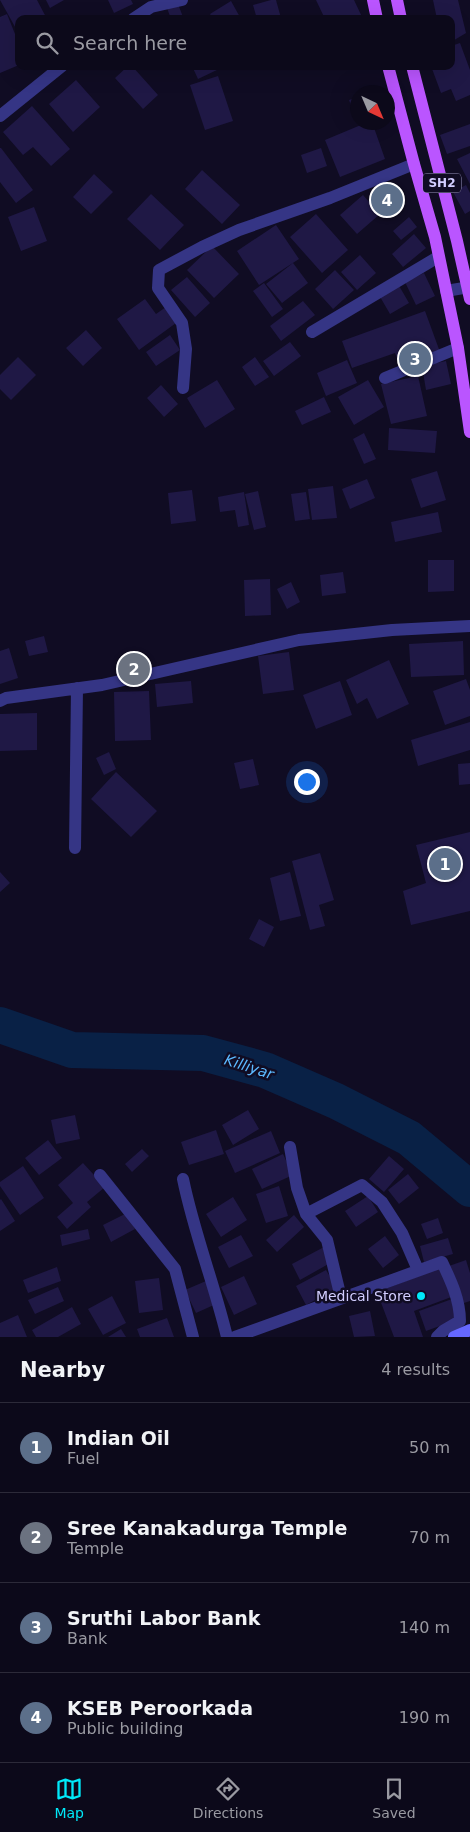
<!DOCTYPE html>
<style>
:root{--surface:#0c091a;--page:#151223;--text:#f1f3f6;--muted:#9a9aa2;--line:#2c2a39;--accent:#00e9f9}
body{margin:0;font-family:"DejaVu Sans",sans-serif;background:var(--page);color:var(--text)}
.compass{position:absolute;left:350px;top:85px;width:45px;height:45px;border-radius:50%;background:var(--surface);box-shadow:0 5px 20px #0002;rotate:136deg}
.you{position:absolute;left:306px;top:781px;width:18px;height:18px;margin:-12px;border:4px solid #fff;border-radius:50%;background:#1a73e8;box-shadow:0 0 0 8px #1a73e833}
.badge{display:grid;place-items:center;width:32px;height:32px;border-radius:50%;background:var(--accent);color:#fff;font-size:16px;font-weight:700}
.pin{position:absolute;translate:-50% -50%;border:2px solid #fff;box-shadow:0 1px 5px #0006}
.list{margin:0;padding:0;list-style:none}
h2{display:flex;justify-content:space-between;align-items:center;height:65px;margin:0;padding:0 20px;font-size:21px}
h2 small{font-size:16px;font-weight:400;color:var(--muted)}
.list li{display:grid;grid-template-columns:32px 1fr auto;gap:15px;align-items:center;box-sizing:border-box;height:90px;padding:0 20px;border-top:1px solid var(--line)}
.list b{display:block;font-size:19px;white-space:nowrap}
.list p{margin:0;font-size:16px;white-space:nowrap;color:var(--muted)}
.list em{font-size:16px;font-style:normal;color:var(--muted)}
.icon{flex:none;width:28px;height:28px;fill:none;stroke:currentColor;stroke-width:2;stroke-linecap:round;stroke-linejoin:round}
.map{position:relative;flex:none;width:470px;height:1337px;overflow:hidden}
.search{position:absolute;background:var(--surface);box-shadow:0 5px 20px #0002;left:15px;right:15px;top:15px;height:55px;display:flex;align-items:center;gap:12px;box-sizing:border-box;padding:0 18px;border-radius:10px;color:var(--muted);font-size:19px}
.sheet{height:425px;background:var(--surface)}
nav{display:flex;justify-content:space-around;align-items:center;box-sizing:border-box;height:70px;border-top:1px solid var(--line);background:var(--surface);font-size:14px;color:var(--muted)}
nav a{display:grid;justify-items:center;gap:2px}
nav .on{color:var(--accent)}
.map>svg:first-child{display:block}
</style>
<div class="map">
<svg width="470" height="1337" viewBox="0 0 470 1337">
<rect width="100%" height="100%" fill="#100c23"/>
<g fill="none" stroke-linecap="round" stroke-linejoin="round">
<path stroke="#092146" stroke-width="36" d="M0,1025L72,1050L203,1053L265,1070L336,1101L409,1138L470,1189"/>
</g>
<path fill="#1f1845" d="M0,0H37L47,19H19V34Z
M46,0H64L50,8Z
M108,0H131L133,4L114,13Z
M271,0H276L281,18L257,19L253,5Z
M316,0H354L363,19H325Z
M433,0H458L466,33L451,42V19H437Z
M231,1L241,19H213L210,14Z
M178,4L183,17L171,19L167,8Z
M7,14L19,44V65L0,73V17Z
M460,43L470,70V95L456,101L451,89L441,93L431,66H451V46Z
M128,66H132L158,95L143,109L115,78Z
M192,66H218L219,69L198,79Z
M218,76L233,121L205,130L190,85Z
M76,80L100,107L73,132L49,104Z
M358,97V123H357L349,100Z
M32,106L70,149L51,166L33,147L23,155L3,132Z
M368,122H372L385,159L340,177L325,140Z
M470,124V146L447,154L440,135Z
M0,148H1L33,190L16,203L0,182Z
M321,148L327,166L307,173L301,155Z
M470,153V184L457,159Z
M202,170L240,205L222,224L185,189Z
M94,174L113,192L91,214L73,197Z
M466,185L470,193V211L465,214L453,192Z
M151,194L184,225L160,250L127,219Z
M363,195L380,214L357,234L340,215Z
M34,207L47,241L21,251L8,217Z
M316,214L348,250L322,273L290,237Z
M409,217L417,227L401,240L393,231Z
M276,225L299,259L259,285L237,251Z
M414,234L426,248L403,267L392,254Z
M212,246L239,274L214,298L187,270Z
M360,255L376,273L357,290L341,272Z
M293,263L308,283L282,303L266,284Z
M335,270L354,290L333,309L315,289Z
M424,273L435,296L416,305L405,282Z
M187,277L210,303L195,317L171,290Z
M264,283L283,309L272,317L253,291Z
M398,284L409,303L390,314L379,295Z
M145,299L156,314L166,307L176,323L139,350L117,319Z
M303,301L315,315L281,341L270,326Z
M425,311L440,352L400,366L395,353L352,368L342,341Z
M86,330L102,348L83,366L66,348Z
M170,335L180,350L156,366L146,352Z
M290,342L301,356L274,376L263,361Z
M18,357L36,375L11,400L0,389V375Z
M255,357L269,377L255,386L242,367Z
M347,360L357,383L326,396L317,373Z
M446,361L451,384L426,390L422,366Z
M418,376L427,416L391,424L381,384Z
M217,380L235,409L205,428L187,398Z
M368,380L384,407L354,425L338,397Z
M161,385L178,404L164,417L147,398Z
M324,397L331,412L302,425L295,411Z
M389,428L437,431L435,453L388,450Z
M364,433L376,459L364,464L353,439Z
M437,471L446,500L421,508L411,479Z
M367,479L375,498L350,509L342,489Z
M333,486L337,518L312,520L308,489Z
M192,490L196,521L171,524L168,493Z
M258,491L266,527L254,530L245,494Z
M244,492L249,525L238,527L235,510L220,512L218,497Z
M306,492L310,519L295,521L291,494Z
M438,512L442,532L395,542L391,522Z
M428,560H454V591L428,592Z
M343,572L346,593L322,596L320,575Z
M270,579L271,615L245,616L244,580Z
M291,582L300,602L287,609L277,589Z
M44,636L48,652L29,656L25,641Z
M463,641L464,675L411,677L409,644Z
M9,648L18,678L0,684V651Z
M289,652L294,690L263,694L258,656Z
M389,660L409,704L377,719L367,698L357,704L346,680Z
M466,679L470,690V716L445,725L433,691Z
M191,681L193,703L157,707L155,684Z
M340,681L352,715L316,729L303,695Z
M149,691L151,740L115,741L114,692Z
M37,713V750L0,751V714Z
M470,722V750L418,766L411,740Z
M109,752L116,769L104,775L96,758Z
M253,759L259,785L240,789L234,763Z
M470,763V784L459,785L458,764Z
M116,772L157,811L131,837L91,799Z
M470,832V911L411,925L403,891L426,883L416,845Z
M320,853L334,900L319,905L325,926L310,930L292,861Z
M0,872L10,883L0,892Z
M290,872L301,916L280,921L270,878Z
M259,919L274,927L264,947L249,939Z
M248,1110L259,1129L233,1145L222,1125Z
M75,1115L80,1139L56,1144L51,1120Z
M216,1130L224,1154L189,1165L181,1142Z
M271,1131L280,1153L235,1173L225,1151Z
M48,1140L62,1158L39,1175L25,1158Z
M142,1149L149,1156L132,1172L125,1164Z
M283,1154L293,1175L262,1189L252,1169Z
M389,1156L404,1169L384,1192L369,1179Z
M83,1163L105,1187L87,1202L91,1207L67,1229L57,1217L73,1203L58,1185Z
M23,1166L44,1198L20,1215L0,1186V1182Z
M408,1174L419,1188L399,1204L388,1190Z
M279,1186L288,1216L266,1223L256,1194Z
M368,1196L378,1212L356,1227L345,1211Z
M233,1197L247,1220L221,1237L206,1214Z
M1,1199L15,1221L0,1231V1200Z
M127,1213L135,1229L111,1242L103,1225Z
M294,1215L304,1227L277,1252L266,1240Z
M438,1218L443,1233L427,1239L421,1224Z
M88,1229L90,1239L62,1246L60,1235Z
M241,1235L253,1256L229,1268L218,1247Z
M385,1236L399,1255L383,1268L368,1249Z
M448,1238L453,1254L424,1262L420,1246Z
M324,1247L332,1262L300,1280L292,1264Z
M466,1260L470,1273V1301L461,1304L449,1266Z
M57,1267L61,1281L28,1293L23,1280Z
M443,1267L454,1296L414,1311L423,1337H394L377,1292Z
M326,1270L337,1288L306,1305L296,1286Z
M244,1276L257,1304L234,1315L221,1287Z
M159,1278L163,1310L139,1313L135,1281Z
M206,1281L216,1304L196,1313L185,1290Z
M58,1287L64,1301L35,1314L28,1300Z
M112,1296L126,1323L103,1335L88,1309Z
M452,1299L459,1319L426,1331L419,1311Z
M72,1307L81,1324L58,1337H36L32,1330Z
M370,1311L375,1336L354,1337L349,1316Z
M18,1315L27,1337H0V1323Z
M167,1318L174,1337H140L137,1329Z
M121,1329L126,1337H108Z"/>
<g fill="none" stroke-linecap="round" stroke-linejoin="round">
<path stroke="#353585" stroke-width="12" d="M446,291L470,287"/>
<path stroke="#353585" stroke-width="12" d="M133,19L151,7L182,0
M0,116L62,66
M312,332L438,257
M385,378L458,348
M183,388L186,349L182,323L158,288L159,270L202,247L239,230L330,198L414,164
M0,701L6,698L102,685L299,640L392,630L470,626
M75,848L77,688
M290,1147L297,1188L306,1214L327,1240L341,1298
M100,1175L175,1269L193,1337
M183,1179C194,1233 214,1283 227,1337
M306,1214L362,1185L382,1202L402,1233L418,1270
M235,1337L442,1262C451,1281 460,1300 460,1321L443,1331L437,1337"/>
<path stroke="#6567ff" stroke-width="12" d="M454,1337L470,1330"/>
<path stroke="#ba55ff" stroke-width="12" d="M373,0L377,19
M397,0L401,19
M388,66L414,164L435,237L458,348L470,432
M412,66L457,241L470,299"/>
</g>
<circle fill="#00e9f9" stroke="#100c23" stroke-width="2" cx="421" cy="1296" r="5"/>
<g text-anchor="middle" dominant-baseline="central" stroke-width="5" stroke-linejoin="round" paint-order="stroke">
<rect fill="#100c23" stroke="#9894bd" stroke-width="1" x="423" y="173.5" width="38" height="19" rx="4"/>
<g font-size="12" font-weight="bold" fill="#d2ceff">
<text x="442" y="183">SH2</text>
</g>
<g font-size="14" fill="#d2ceff" stroke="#100c23" text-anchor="end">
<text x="411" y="1296">Medical Store</text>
</g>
<g font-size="15" font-style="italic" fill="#5cb9ff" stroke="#100c23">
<text transform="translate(249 1067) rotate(18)">Killiyar</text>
</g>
</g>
</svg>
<svg class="compass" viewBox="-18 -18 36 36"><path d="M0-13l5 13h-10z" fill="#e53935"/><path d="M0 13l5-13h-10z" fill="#9a9aa2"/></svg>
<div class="you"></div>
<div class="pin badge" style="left:445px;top:864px;background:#5c6f8a">1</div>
<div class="pin badge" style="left:134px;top:669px;background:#6b7280">2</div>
<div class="pin badge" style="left:415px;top:359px;background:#5c6f8a">3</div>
<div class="pin badge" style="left:387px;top:200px;background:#5c6f8a">4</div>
<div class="search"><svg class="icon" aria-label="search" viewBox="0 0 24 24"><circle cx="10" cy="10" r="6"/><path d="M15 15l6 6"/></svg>Search here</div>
</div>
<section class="sheet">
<h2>Nearby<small>4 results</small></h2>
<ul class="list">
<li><span class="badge" style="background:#5c6f8a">1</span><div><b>Indian Oil</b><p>Fuel</p></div><em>50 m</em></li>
<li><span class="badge" style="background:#6b7280">2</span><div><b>Sree Kanakadurga Temple</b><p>Temple</p></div><em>70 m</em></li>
<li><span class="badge" style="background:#5c6f8a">3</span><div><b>Sruthi Labor Bank</b><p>Bank</p></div><em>140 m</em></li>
<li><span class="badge" style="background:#5c6f8a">4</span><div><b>KSEB Peroorkada</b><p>Public building</p></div><em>190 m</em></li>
</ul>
</section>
<nav>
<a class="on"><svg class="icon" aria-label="map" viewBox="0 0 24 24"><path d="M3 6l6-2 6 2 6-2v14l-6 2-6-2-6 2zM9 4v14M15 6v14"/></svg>Map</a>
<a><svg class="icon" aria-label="directions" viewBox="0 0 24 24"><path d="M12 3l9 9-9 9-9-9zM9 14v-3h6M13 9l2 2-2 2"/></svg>Directions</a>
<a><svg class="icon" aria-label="saved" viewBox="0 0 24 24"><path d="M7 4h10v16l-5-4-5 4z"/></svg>Saved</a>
</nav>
